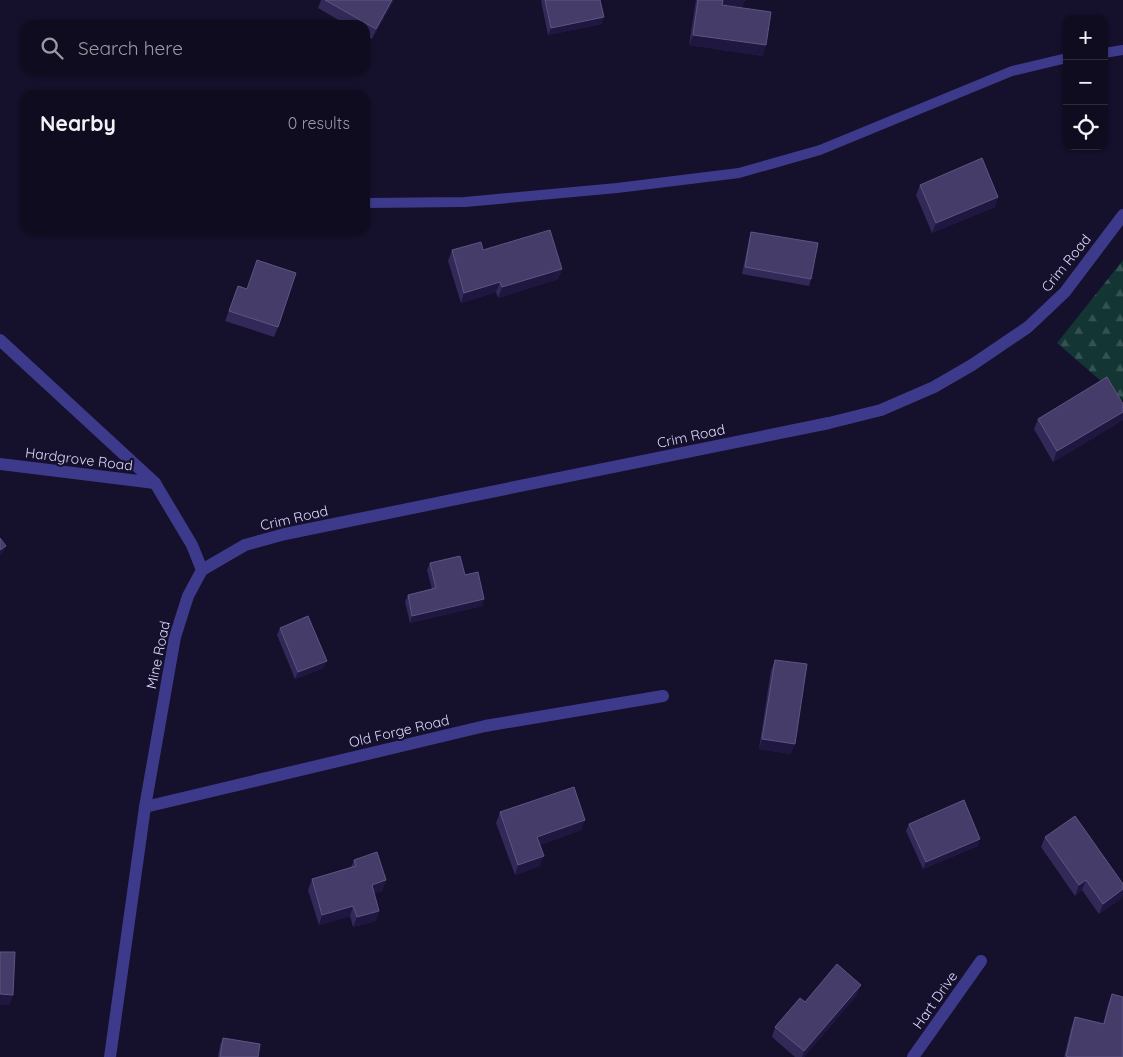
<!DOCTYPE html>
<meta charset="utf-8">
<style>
:root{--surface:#100c20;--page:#191529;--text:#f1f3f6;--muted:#9c9ba5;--line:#302c3e}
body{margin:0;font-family:Quicksand,sans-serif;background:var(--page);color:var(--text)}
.controls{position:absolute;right:15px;top:15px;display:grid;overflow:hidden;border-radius:10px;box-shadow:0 1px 4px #0004}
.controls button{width:45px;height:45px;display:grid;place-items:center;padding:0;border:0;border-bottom:1px solid var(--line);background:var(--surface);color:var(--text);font:25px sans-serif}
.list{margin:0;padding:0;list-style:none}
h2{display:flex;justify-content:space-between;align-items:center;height:65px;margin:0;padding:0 20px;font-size:21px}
h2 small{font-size:16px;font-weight:400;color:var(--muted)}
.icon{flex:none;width:28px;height:28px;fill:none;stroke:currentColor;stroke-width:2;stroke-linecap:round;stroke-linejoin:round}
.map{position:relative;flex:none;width:1123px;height:1057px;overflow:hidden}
.search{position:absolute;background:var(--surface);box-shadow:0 1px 4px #0004;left:20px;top:20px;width:350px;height:55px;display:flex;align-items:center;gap:12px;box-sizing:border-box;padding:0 18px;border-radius:15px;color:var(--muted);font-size:19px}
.panel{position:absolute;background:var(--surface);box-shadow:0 1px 4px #0004;left:20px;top:90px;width:350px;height:145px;border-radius:15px}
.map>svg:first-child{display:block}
</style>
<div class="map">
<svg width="1123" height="1057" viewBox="0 0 1123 1057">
<defs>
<pattern id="forest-firs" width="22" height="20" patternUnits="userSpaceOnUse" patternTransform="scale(1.25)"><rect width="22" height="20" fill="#133534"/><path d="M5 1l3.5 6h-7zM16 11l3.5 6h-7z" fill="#355252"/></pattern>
</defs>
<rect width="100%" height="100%" fill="#15102b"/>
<path fill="url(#forest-firs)" d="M1123,260V400L1057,343Z"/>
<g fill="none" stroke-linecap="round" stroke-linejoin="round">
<path stroke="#3e3a8b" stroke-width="10" d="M1104,53L1123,50
M365,203L465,202L617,188L739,173L820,150L1012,71L1067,58"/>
<path stroke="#3e3a8b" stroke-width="12" d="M0,464L155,483
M145,807L485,726L663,696
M913,1057L981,961"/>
<path stroke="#3e3a8b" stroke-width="12" d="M0,340L155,483L192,545L202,570L188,596L175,637L145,807L110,1057
M202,570L245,545L285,534L829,423L881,410L934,387L972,365L1028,327L1065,292L1123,215"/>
</g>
<path fill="#332959" d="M321,0H394L372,39L365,35V25H347L318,8Z
M542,0H600L602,24L548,35L541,1Z
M696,0H745L742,7L722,4L763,56L689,45Z
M920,185L998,197L995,207L932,233L916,195Z
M751,232L811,279L809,286L742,274L749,239Z
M452,250H483L562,269L558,279L498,298L496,292L461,303L448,261Z
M238,286L278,327L274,337L225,321Z
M1038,419L1123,420L1053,462L1034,429Z
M430,563L465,575L484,599L482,606L410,623L405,602L408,595L432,589L427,570Z
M280,628L324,668L295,679L277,635Z
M775,660L791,754L759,749L771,670Z
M500,812L585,820L581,830L540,845V866L515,875L496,823Z
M909,824L978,846L923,869L906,831Z
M1045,837L1122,898L1099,914L1082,890L1075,896L1041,847Z
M354,860L386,880L382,891L374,893L376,921L353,927L350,916L319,925L308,890L312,879L351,867Z
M1112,994L1123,1057H1064L1071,1028L1075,1017L1103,1024L1108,1004Z
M857,995L804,1057H795L772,1037L775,1027L805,1002Z
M223,1038L258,1057H218L220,1045Z"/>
<path fill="#1f173f" d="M392,0H394L393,3L372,39L376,29Z
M721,0H745L742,7L720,4Z
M604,17L602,24L548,35L551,28Z
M693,35L766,45L763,56L689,45Z
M998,197L995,207L932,233L936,223Z
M562,269L558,279L498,298L502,287Z
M500,282L496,292L461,303L464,293Z
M1123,412V420L1053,462L1057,451Z
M6,546L3,553L0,555V550Z
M484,599L482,606L410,623L412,616Z
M327,661L324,668L295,679L298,672Z
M762,739L795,744L791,754L759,749Z
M585,820L581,830L534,847L537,837Z
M980,839L978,846L923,869L926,862Z
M544,856L540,866L515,875L518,865Z
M386,880L382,891L368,895L372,885Z
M1086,880L1082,890L1075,896L1079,885Z
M1123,889V895L1122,898L1099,914L1103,904Z
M353,906L350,916L319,925L322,915Z
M379,911L376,921L353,927L357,917Z
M861,985L857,995L804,1057H802L804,1051Z
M0,994L13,995L10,1005H0Z"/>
<path fill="#453c6a" stroke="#5d5582" d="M325,0H392L376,29Z
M545,0H600L604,17L551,28Z
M698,0H723L722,5L771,12L766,45L693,35Z
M982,158L998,197L936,223L920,185Z
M550,230L562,269L502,287L500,282L464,293L452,250L481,242L483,250Z
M751,232L818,243L811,279L745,267Z
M257,260L296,273L278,327L229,311L238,286L247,289Z
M1107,377L1123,404V412L1057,451L1038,419Z
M0,538L6,546L0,550Z
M460,556L465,575L478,572L484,599L412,616L408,595L436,588L430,563Z
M308,616L327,661L298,672L280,628Z
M775,660L807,664L795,744L762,739Z
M574,787L585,820L537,837L544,856L518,865L500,812Z
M964,800L980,839L926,862L909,824Z
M1075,816L1123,884V889L1103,904L1086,880L1079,885L1045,837Z
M377,852L386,880L372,885L379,911L357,917L353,906L322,915L312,879L356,866L354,860Z
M0,952H15L13,995L0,994Z
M837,964L861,985L804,1051L775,1027L800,998L805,1002Z
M1112,994L1123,997V1057H1069L1066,1056L1075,1017L1104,1024Z
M223,1038L260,1044L258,1057H220Z"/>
<g text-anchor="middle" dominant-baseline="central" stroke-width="4.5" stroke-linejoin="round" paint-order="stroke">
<g font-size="14" fill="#dedaff" stroke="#15102b">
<text transform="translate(1066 263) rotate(-51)">Crim Road</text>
<text transform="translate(691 436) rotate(-12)">Crim Road</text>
<text transform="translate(79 459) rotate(7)">Hardgrove Road</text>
<text transform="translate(294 518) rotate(-13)">Crim Road</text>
<text transform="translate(158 655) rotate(-78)">Mine Road</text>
<text transform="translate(399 731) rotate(-13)">Old Forge Road</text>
<text transform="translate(935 1000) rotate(-55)">Hart Drive</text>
</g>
</g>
</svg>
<div class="controls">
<button>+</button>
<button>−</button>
<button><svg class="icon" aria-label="locate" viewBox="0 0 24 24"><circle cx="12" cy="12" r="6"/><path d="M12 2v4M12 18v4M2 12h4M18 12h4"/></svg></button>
</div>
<div class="search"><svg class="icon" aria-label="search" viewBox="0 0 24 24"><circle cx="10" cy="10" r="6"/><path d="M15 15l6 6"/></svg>Search here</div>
<section class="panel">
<h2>Nearby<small>0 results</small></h2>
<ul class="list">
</ul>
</section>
</div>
